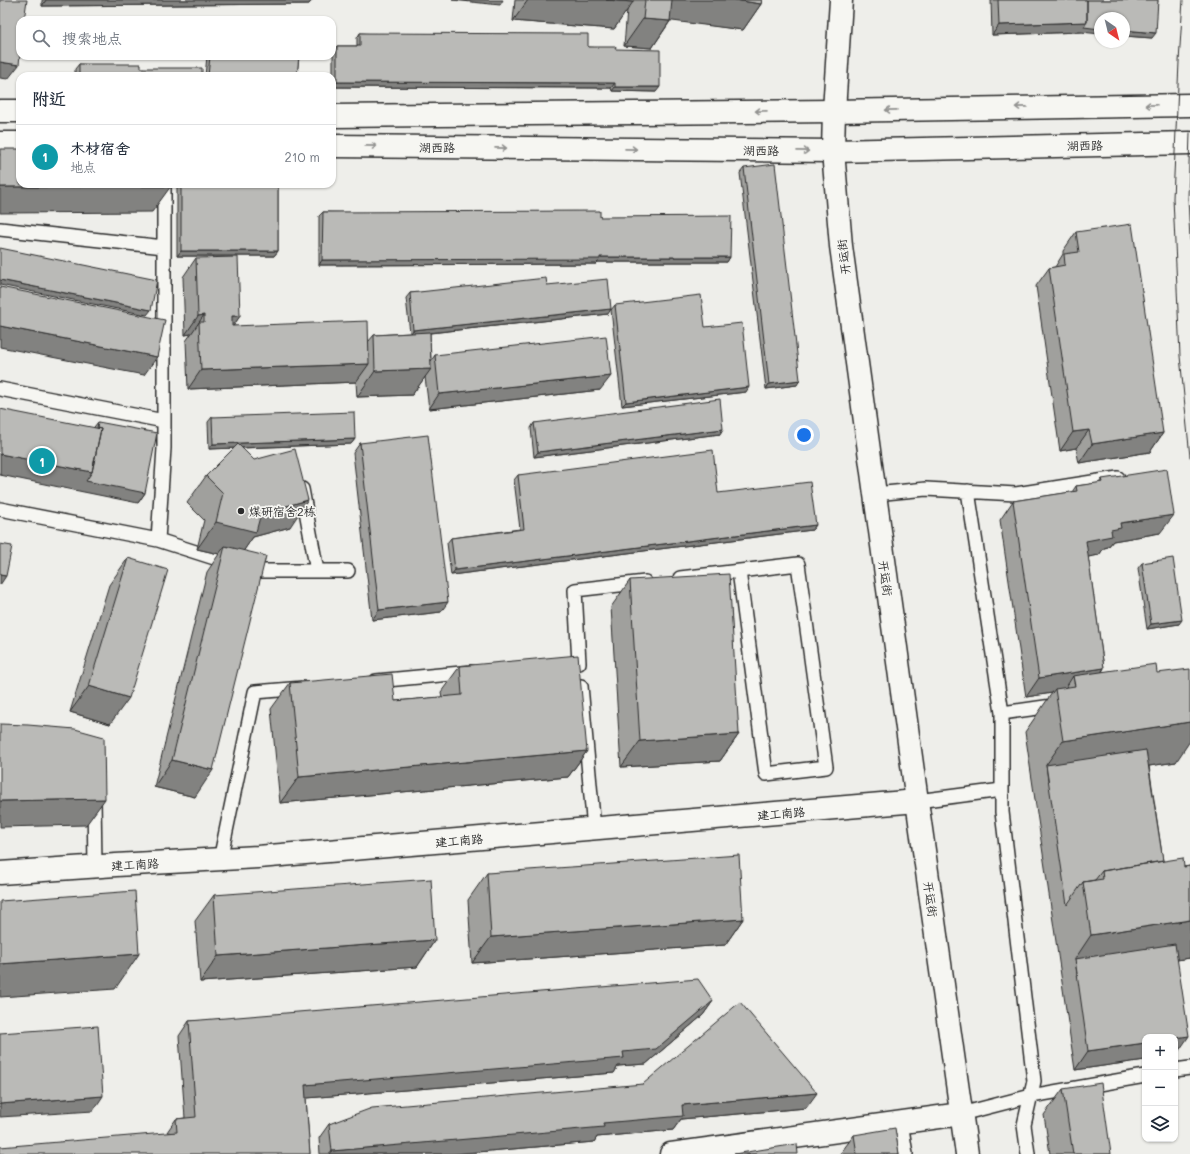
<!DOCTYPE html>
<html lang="zh">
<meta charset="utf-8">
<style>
:root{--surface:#fff;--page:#f2f2f3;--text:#1f2937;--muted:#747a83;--line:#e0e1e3;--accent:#0b8043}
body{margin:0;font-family:Mali,"LXGW WenKai TC",sans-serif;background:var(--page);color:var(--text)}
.controls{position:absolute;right:12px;bottom:12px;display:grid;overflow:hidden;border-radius:8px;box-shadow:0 1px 3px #0004}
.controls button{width:36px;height:36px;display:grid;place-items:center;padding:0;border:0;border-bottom:1px solid var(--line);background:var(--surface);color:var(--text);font:20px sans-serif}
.compass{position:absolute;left:1094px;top:12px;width:36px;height:36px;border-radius:50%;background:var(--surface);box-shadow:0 1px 3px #0004;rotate:145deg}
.you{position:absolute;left:804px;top:435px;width:14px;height:14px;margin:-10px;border:3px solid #fff;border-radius:50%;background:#1a73e8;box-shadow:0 0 0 6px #1a73e833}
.badge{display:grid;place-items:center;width:26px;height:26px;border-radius:50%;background:var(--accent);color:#fff;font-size:13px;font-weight:700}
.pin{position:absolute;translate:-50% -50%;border:2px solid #fff;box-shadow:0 1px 4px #0006}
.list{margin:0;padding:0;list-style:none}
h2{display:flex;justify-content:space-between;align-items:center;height:52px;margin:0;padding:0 16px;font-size:17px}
h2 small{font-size:13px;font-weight:400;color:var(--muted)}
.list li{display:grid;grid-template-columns:26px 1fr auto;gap:12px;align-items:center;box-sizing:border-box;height:64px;padding:0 16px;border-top:1px solid var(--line)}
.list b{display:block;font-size:15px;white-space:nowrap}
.list p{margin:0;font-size:13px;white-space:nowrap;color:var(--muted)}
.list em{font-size:13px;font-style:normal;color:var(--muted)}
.icon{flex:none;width:22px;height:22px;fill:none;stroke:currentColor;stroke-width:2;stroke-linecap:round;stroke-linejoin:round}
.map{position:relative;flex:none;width:1190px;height:1154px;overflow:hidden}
.search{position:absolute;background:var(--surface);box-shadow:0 1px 3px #0004;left:16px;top:16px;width:320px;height:44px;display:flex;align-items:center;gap:10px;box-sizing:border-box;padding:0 14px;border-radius:12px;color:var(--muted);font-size:15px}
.panel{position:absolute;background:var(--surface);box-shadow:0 1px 3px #0004;left:16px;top:72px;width:320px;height:116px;border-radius:12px}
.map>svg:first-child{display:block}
</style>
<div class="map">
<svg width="1190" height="1154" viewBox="0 0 1190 1154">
<rect width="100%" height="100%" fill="#eeeeea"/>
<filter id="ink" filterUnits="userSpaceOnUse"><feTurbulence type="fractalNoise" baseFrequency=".025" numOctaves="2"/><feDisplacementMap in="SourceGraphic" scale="8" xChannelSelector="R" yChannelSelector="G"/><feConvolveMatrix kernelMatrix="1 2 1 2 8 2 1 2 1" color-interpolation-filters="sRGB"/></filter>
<g filter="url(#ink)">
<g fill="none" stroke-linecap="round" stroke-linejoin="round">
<defs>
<path id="lane" d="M0,229L164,247
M0,389L164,421
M302,489L317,571
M968,491L1002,713V812L1034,1081L1024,1125L1028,1154
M875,494L926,489L1016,494L1118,478
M0,509L158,540L255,571H348
M158,540L164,448V184
M680,578L798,564L826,767L766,774L739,571
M569,664L579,663L575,590L645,582
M376,681L472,672
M581,686L594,829
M1002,713L1059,705
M94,797L95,867
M917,801L1002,790
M220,860L255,692L303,688
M1175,1070L1190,1068
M961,1114L1031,1096L1145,1076
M901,1122L906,1154"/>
<path id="street" d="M671,1154L961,1114"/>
<path id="secondary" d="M0,111H20
M332,116L834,111L1190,105
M0,143H20
M332,146L833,151L1190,143
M0,873L116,865L258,857L917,801"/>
<path id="primary" d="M841,0L834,111L833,151L841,246L917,801L967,1154"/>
</defs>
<use href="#lane" stroke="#2b2b2b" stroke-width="16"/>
<use href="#street" stroke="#2b2b2b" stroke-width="25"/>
<use href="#secondary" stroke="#2b2b2b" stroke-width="25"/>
<use href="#primary" stroke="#2b2b2b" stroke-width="25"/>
<use href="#lane" stroke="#f6f6f2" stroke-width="13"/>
<use href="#street" stroke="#f6f6f2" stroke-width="22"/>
<use href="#secondary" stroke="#f6f6f2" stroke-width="22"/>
<use href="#primary" stroke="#f6f6f2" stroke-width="22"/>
<path stroke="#2b2b2b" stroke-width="1" d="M1183,0L1179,62L1173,198L1180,356L1190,457
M1190,133L1188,198L1190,240"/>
</g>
<path fill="#a0a09d" stroke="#2b2b2b" d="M42,0H312L309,4L42,6Z
M515,0H762L761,4L743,30L671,20L652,48L624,46L627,10L614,29L513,21Z
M991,0H1158L1152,38L1124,36V18L1081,32L992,35Z
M360,33L588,47L615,49L656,92L612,91L611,88L333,87V51L337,46H357V38Z
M207,56H299L297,76H205Z
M79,64L141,68L202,76H75V69Z
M744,168L797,385L766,389L740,173Z
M177,184H278V251L274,256H177Z
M323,212L600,217L730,257L727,262H598L596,264L319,265V216Z
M1076,232L1163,433L1150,452L1079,463L1076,448L1060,451L1036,286L1049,268L1055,267L1063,254V251Z
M196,258L240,316L233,326L368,342L374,335L410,333L406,298L410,293L547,285L608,314L430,333L431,361L435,355L600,390L429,409L425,377L412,395L357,397L356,382L188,389L186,341L191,334L185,335L183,277Z
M615,305L705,327L746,392L622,406L611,310Z
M212,417L355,439L351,444L242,448L290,527L253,537L244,550L195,797L154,787L207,572L219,554L197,549L204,520L187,503L206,476L234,448L209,449L208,422Z
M98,422L145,493L138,503L94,427Z
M534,423L720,434L534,457L531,428Z
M360,443L441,612L372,620L353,453Z
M518,475L718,493L816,525L812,530L451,575L447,543L451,538L520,529L514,480Z
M1102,479L1160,533L1113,541L1108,547L1104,548L1099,555L1088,557L1104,668L1102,672L1157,673L1176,762L1149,766L1163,861L1184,867L1190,866V958L1177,960L1176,1055L1145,1037V1060L1075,1070L1025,732L1052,693L1026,697L1000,520L1013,501L1072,492L1076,486L1099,483Z
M128,558L110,724L70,712L109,585Z
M1142,563L1179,624L1147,629L1138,568Z
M630,580L739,734L720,761L621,767L611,607Z
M460,666L587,751L568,777L280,803L271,709L290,683L395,701L442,697L441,692Z
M487,873L743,919L725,945L472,963L468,900Z
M214,895L435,940L417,967L200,982L195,921Z
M713,1001L703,1015L646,1064L618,1066L614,1073L306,1098L310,1154L167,1132L176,1119L185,1118L179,1036L189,1021Z
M1063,1089L1111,1154H1050L1044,1115Z
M806,1108L681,1119L673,1130L597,1137L594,1142L454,1154H320L319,1138L329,1124Z
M854,1135L899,1154H840Z"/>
<path fill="#828280" stroke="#2b2b2b" d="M46,0H312L309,4L42,6Z
M452,0H503L500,5Z
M528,0H606L633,2L614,29L513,21Z
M670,0H735L761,4L743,30L657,19Z
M643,19L670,21L652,48L624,46Z
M1087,22L1100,29V34L1081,32L992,35L999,25Z
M1124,30L1156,33L1152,38L1124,36Z
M0,62L19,65L8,79L0,78Z
M337,82L615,83L611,88L333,87Z
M615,87H660L656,92L612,91Z
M171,186L152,212L0,213V187Z
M181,251H278L274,256H177Z
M600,257H730L727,262H598L596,264L319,265L322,260Z
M0,280L151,310L147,315L0,285Z
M611,309L608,314L410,335L413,330Z
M204,315L191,334L185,335L198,316Z
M232,316H240L227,335Z
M0,326L157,357L144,375L0,347Z
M369,364L356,382L188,389L201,370Z
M431,369L412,395L357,397L375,371Z
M611,376L600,390L429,409L439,394Z
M800,380L797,385L766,389L769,384Z
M749,387L746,392L622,406L626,402Z
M723,429L720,434L534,457L538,452Z
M1089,430L1076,448L1060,451L1073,432Z
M1163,433L1150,452L1079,463L1092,444Z
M355,439L351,444L209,449L213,444Z
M0,454L92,472L145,493L138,503L0,475Z
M308,500L290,527L253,537L238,559L225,546L219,554L197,549L216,522L261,513Z
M1174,515L1160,533L1113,541L1108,547L1104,548L1099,555L1072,560L1086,541L1111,530L1120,523Z
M816,525L812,530L451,575L455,570Z
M0,575L6,576L0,585Z
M448,602L441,612L372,620L379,610Z
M1182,620L1179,624L1147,629L1151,624Z
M1104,668L1091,687L1075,686L1073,676L1063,692L1055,689L1052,693L1026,697L1039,678Z
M89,686L129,698L110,724L70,712Z
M1190,722V741L1176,762L1048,781L1046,765L1063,741Z
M739,734L720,761L621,767L640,741Z
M587,751L568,777L280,803L299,777Z
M172,760L213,770L195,797L154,787Z
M105,799L86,825L0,827V801Z
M743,919L725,945L472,963L491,937Z
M1190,920V958L1077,975L1075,959L1091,935Z
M435,940L417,967L200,982L218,956Z
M139,954L115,989L0,997V964Z
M713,1001L703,1015L646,1064L618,1066L614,1073L295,1099L305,1085L623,1052Z
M1189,1036L1176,1055H1175V1038Z
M1145,1043V1060L1075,1070L1088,1051Z
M817,1093L806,1108L681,1119L673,1130L597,1137L594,1142L454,1154H330L332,1151L603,1123L682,1105Z
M103,1096L93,1111L0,1117V1104Z"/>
<path fill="#babab7" stroke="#2b2b2b" d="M0,0H27L24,20H20V54L19,65L0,62Z
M606,0H633V2Z
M645,0H672L670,21L643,19Z
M735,0H762L761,4Z
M998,0H1087V22L999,25Z
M1087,0H1158L1156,33L1124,30V18H1100V29L1084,27L1087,22Z
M360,33L588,34V47H616L615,49L660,50V87H615V83L337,82V46H360Z
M210,56H299L297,76H208Z
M79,64H141V68H202V76H79Z
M0,149H20V184H171V186L0,187Z
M775,164L800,380L769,384L744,168Z
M181,184H278V251H181Z
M600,211V217L731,216L730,257H600V259L322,260L323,212Z
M1132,224L1163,433L1092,444L1089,430L1073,432L1049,268L1065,265L1064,254L1079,252L1076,232Z
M0,248L157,280L151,310L0,280Z
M238,257L240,316H232V326L368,321L369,364L201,370L199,322H204V315L198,316L196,258Z
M546,278L547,285L608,279L611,309L413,330L410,293Z
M0,287L165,320L157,357L0,326Z
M701,295L705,327L742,323L749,387L626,402L615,305Z
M430,332L431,369L375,371L374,335Z
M606,336L611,376L439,394L435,355Z
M720,399L723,429L538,452L534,423Z
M0,409L101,429L92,472L0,454Z
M354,412L355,439L213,444L212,417Z
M98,422L157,433L145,493L86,481L92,472L101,429L97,428Z
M428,435L448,602L379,610L360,443Z
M238,444L254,460L295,449L308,500L261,513L256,532L216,522L223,493L206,476Z
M713,450L718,493L810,482L816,525L455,570L451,538L524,529L518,475Z
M1167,469L1174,515L1120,523L1121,528L1111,530L1112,536L1086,541L1104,668L1039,678L1013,501L1077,491L1076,486L1103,482L1102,479Z
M0,544L12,546L6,576L0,575Z
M225,546L266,556L213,770L172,760Z
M128,558L168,570L129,698L89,686Z
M1173,558L1182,620L1151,624L1142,563Z
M729,574L739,734L640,741L630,580Z
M578,655L587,751L299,777L290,683L392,674L395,701L462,695L460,666Z
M1156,664L1157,673L1190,669V722L1063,741L1055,689L1075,686L1073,676Z
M0,724L28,725L75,729L104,737L105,799L0,801Z
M1146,750L1163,861L1102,871L1095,880L1083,882L1067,905L1046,765Z
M739,855L743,919L491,937L487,873Z
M1183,858L1184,867L1190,866V920L1091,935L1083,882L1103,879L1102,871Z
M431,879L435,940L218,956L214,895Z
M135,891L139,954L0,964V901Z
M1175,944L1189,1036L1175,1038V1037H1145V1043L1088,1051L1075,959Z
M698,979L713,1001L656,1049L623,1052L624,1058L305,1085L310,1154H0V1147L177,1132L176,1119L196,1117L189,1021Z
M740,1002L817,1093L682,1105L683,1116L603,1123L604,1127L332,1151L329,1124L372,1108L643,1084Z
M98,1026L103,1096L0,1104V1033Z
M1101,1083L1111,1154H1073L1063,1089Z
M895,1128L899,1154H857L854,1135Z
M797,1144L798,1154H734Z"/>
<defs><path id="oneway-shaft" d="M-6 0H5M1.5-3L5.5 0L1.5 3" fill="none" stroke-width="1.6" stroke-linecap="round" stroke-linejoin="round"/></defs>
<g stroke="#90908e">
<use href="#oneway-shaft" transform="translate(1151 105) rotate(179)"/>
<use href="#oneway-shaft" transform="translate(1021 107) rotate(179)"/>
<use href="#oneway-shaft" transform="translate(891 110) rotate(179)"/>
<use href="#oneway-shaft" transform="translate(761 111) rotate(179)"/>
<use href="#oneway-shaft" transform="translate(371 146) rotate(1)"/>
<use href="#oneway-shaft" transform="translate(501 148) rotate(1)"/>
<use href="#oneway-shaft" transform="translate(631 149) rotate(1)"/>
<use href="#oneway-shaft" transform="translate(803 151) rotate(1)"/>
</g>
</g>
<circle fill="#2b2b2b" stroke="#f6f6f2" stroke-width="1.5" cx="241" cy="511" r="4"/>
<g text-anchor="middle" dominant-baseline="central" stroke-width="3.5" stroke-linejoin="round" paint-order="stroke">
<g font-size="12" fill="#2b2b2b" stroke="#f6f6f2">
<text transform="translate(1085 145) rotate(-1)">湖西路</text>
<text transform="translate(437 147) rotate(1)">湖西路</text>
<text transform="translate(761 150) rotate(1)">湖西路</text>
<text transform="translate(843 257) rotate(-97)">开运街</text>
<text transform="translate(886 578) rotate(82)">开运街</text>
<text transform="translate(781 813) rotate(-5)">建工南路</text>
<text transform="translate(459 840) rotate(-5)">建工南路</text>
<text transform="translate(135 864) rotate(-3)">建工南路</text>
<text transform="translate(931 899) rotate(82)">开运街</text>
</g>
<g font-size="12" fill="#2b2b2b" stroke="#f6f6f2" text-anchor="start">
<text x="249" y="511">煤研宿舍2栋</text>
</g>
</g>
</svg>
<div class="controls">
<button>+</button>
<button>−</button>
<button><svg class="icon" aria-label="layers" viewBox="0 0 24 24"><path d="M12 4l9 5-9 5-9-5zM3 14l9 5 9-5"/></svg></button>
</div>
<svg class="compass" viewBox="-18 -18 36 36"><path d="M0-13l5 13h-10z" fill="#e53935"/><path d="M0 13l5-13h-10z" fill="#747a83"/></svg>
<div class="you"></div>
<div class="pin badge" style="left:42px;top:461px;background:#0f9aa8">1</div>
<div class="search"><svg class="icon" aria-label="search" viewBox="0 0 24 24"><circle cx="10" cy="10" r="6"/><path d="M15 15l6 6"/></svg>搜索地点</div>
<section class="panel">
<h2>附近<small></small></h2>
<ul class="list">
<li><span class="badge" style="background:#0f9aa8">1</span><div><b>木材宿舍</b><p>地点</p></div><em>210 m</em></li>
</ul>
</section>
</div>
